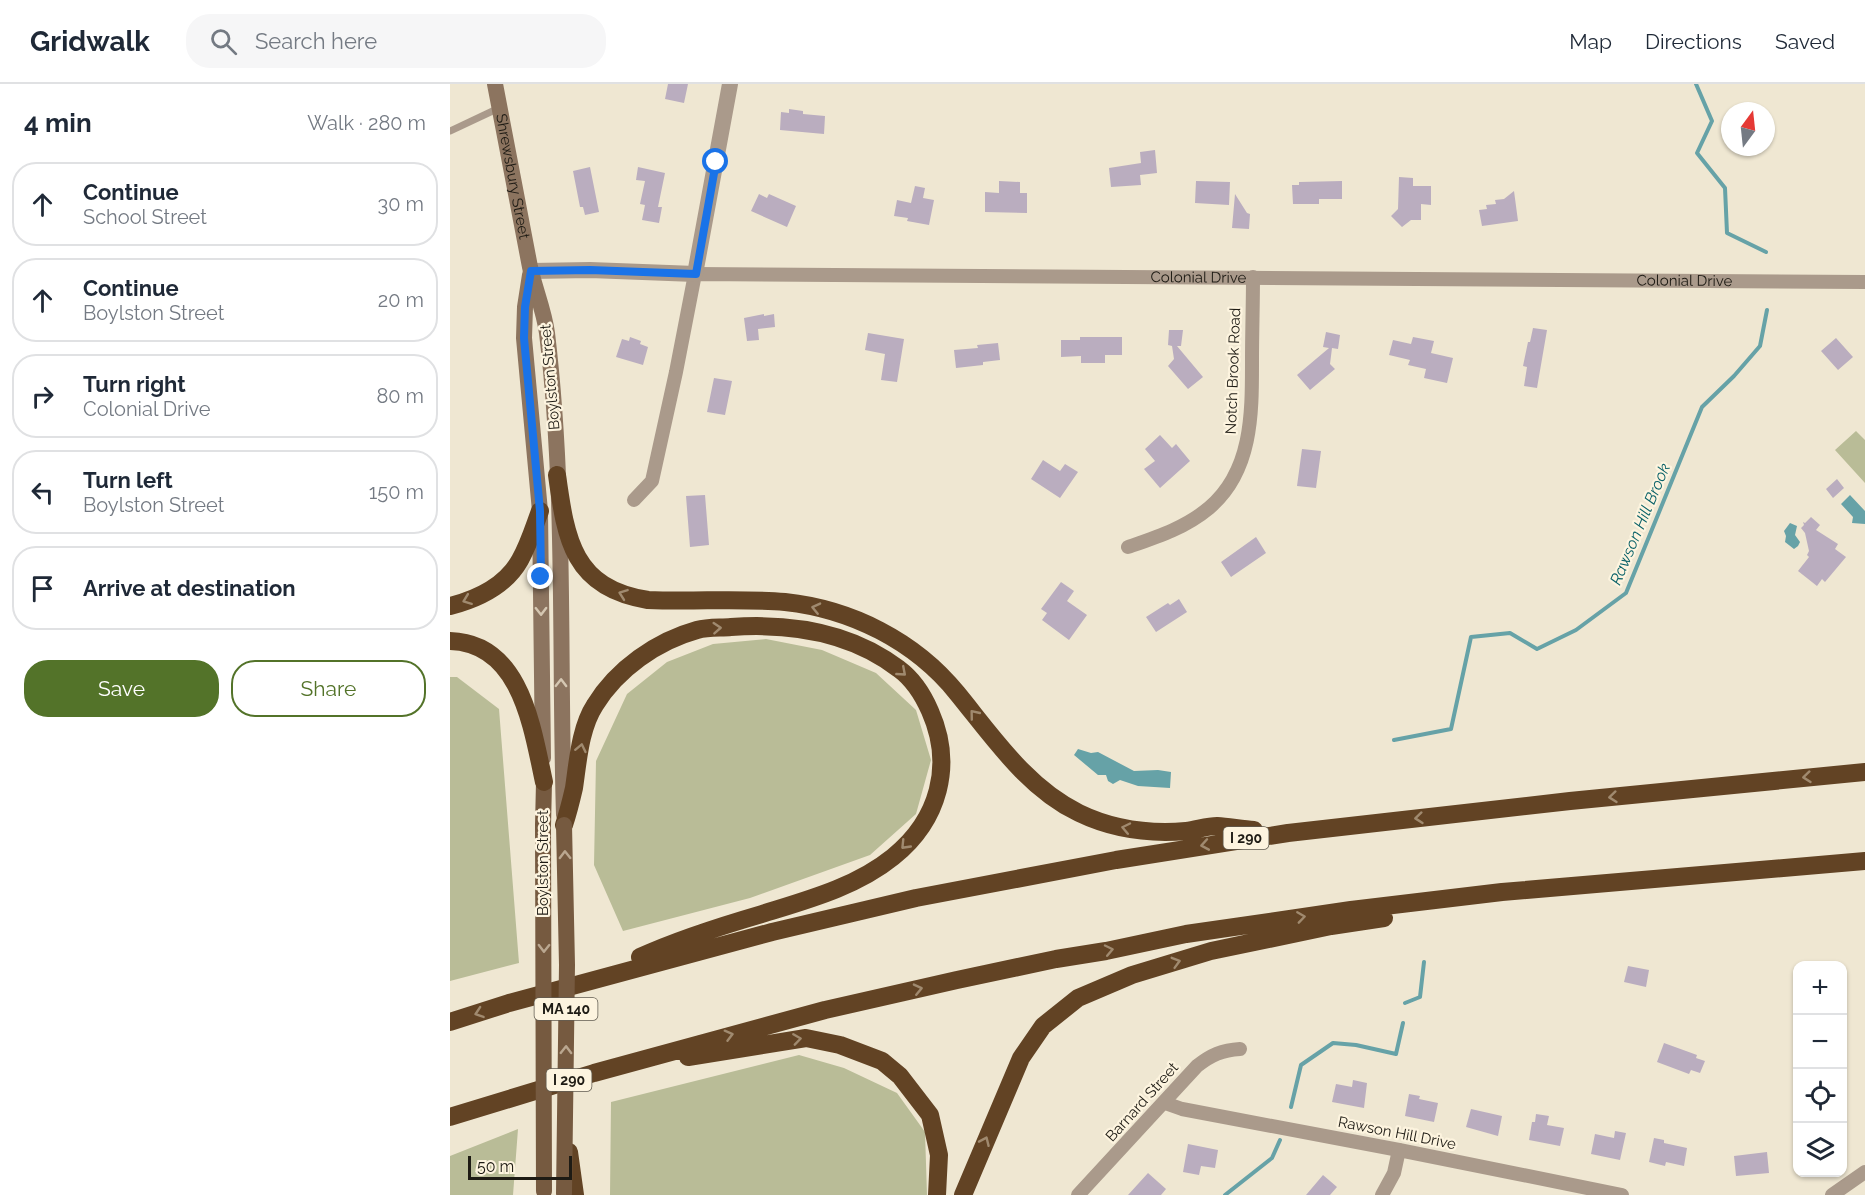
<!DOCTYPE html>
<meta charset="utf-8">
<style>
:root{--surface:#fff;--page:#f6f6f7;--text:#1f2937;--muted:#747a83;--line:#e0e1e3;--accent:#537329}
body{margin:0;font-family:Raleway,sans-serif;background:var(--page);color:var(--text)}
.controls{position:absolute;right:18px;bottom:18px;display:grid;overflow:hidden;border-radius:12px;box-shadow:0 2px 4px #0004}
.controls button{width:54px;height:54px;display:grid;place-items:center;padding:0;border:0;border-bottom:2px solid var(--line);background:var(--surface);color:var(--text);font:30px sans-serif}
.compass{position:absolute;left:1271px;top:18px;width:54px;height:54px;border-radius:50%;background:var(--surface);box-shadow:0 2px 4px #0004;rotate:15deg}
.scale{position:absolute;left:18px;bottom:15px;width:104px;box-sizing:border-box;padding-left:6px;border:3px solid #1e1b14;border-top:0;font-size:16px;line-height:21px;white-space:nowrap;color:#1e1b14;-webkit-text-stroke:4px #fdf4df;paint-order:stroke}
.stop{position:absolute;width:18px;height:18px;margin:-14px;border:4px solid #1a73e8;border-radius:50%;background:#fff}
.stop.end{background:#1a73e8;border-color:#fff;box-shadow:0 2px 6px #0008}
.list{margin:0;padding:0;list-style:none}
h2{display:flex;justify-content:space-between;align-items:center;height:78px;margin:0;padding:0 24px;font-size:26px}
h2 small{font-size:20px;font-weight:400;color:var(--muted)}
.list li{display:grid;grid-template-columns:39px 1fr auto;gap:18px;align-items:center;box-sizing:border-box;height:84px;margin:0 12px 12px;padding:0 12px;border:2px solid var(--line);border-radius:24px}
.list b{display:block;font-size:22px;white-space:nowrap}
.list p{margin:0;font-size:20px;white-space:nowrap;color:var(--muted)}
.list em{font-size:20px;font-style:normal;color:var(--muted)}
.actions{display:flex;gap:12px;padding:18px 24px}
.actions a{flex:1;padding:14px 0;border:2px solid var(--accent);border-radius:24px;text-align:center;font-size:21px;color:var(--accent)}
.actions .main{background:var(--accent);color:#fff}
.icon{flex:none;width:33px;height:33px;fill:none;stroke:currentColor;stroke-width:2;stroke-linecap:round;stroke-linejoin:round}
.map{position:relative;flex:none;width:1415px;height:1111px;overflow:hidden}
header{display:flex;align-items:center;gap:36px;box-sizing:border-box;height:84px;padding:0 30px;background:var(--surface);border-bottom:2px solid var(--line)}
header strong{font-size:28px}
nav{display:flex;gap:33px;margin-inline-start:auto;font-size:21px}
.search{width:420px;height:54px;background:var(--page);display:flex;align-items:center;gap:15px;box-sizing:border-box;padding:0 21px;border-radius:24px;color:var(--muted);font-size:22px}
main{display:flex}
aside{flex:1;background:var(--surface)}
.map>svg:first-child{display:block}
</style>
<header>
<strong>Gridwalk</strong>
<div class="search"><svg class="icon" aria-label="search" viewBox="0 0 24 24"><circle cx="10" cy="10" r="6"/><path d="M15 15l6 6"/></svg>Search here</div>
<nav><a>Map</a><a>Directions</a><a>Saved</a></nav>
</header>
<main>
<aside>
<h2>4 min<small>Walk · 280 m</small></h2>
<ul class="list">
<li><svg class="icon" aria-label="ahead" viewBox="0 0 24 24"><path d="M12 20V5M6 11l6-6 6 6"/></svg><div><b>Continue</b><p>School Street</p></div><em>30 m</em></li>
<li><svg class="icon" aria-label="ahead" viewBox="0 0 24 24"><path d="M12 20V5M6 11l6-6 6 6"/></svg><div><b>Continue</b><p>Boylston Street</p></div><em>20 m</em></li>
<li><svg class="icon" aria-label="right" viewBox="0 0 24 24"><path d="M7 20v-9h11M14 6l5 5-5 5"/></svg><div><b>Turn right</b><p>Colonial Drive</p></div><em>80 m</em></li>
<li><svg class="icon" aria-label="left" viewBox="0 0 24 24"><path d="M17 20v-9H6M10 6l-5 5 5 5"/></svg><div><b>Turn left</b><p>Boylston Street</p></div><em>150 m</em></li>
<li><svg class="icon" aria-label="arrive" viewBox="0 0 24 24"><path d="M6 21V4h12l-3 4 3 4H6"/></svg><div><b>Arrive at destination</b></div></li>
</ul>
<div class="actions"><a class="main">Save</a><a>Share</a></div>
</aside>
<div class="map">
<svg width="1415" height="1111" viewBox="0 0 1415 1111">
<rect width="100%" height="100%" fill="#efe7d2"/>
<path fill="#b9bc97" d="M1406,347L1415,356V399L1385,366Z
M316,555L372,566L426,589L466,626L481,676L466,730L420,771L300,814L173,847L144,781L146,677L177,610L217,578L263,560Z
M0,593H7L49,625L69,879L0,897Z
M349,971L394,984L447,1009L475,1048L477,1111H160L161,1018Z
M68,1045L63,1111H0V1072Z"/>
<path fill="#66a2a7" d="M1400,411L1415,427V440L1402,439L1403,433L1391,420Z
M1340,439L1347,442L1345,451L1350,458L1348,462L1344,465L1335,458L1336,452L1334,447Z
M628,665L641,669L648,668L684,687L708,686L721,688L720,704L688,702L670,696L663,700L658,697L656,691H648L624,671Z"/>
<g fill="none" stroke-linecap="round" stroke-linejoin="round">
<path stroke="#66a2a7" stroke-width="4" d="M1246,0L1262,37L1247,69L1275,104L1277,149L1316,168
M944,656L1001,645L1021,553L1060,549L1087,565L1126,546L1176,509L1252,323L1284,292L1310,262L1317,226
M955,919L970,913L974,878
M841,1023L851,981L883,959L906,961L946,970L953,939
M775,1111L822,1074L830,1056"/>
</g>
<path fill="#baadbf" d="M218,0H238L234,19L215,15Z
M339,25L353,27V30L375,32L374,50L330,46L331,28L339,29Z
M705,66L707,89L690,91L691,101L661,103L659,84L691,79L690,68Z
M140,83L149,128L135,131L133,123H130L123,87Z
M188,83L215,89L208,123H212L209,139L192,136L195,121L190,120L195,97L186,96Z
M949,93L963,94V102H981V121L971,120V136H961L952,143L941,132L948,125Z
M549,97L570,98V109H577V129L535,128V108L549,109Z
M746,97L780,98L779,121L745,119Z
M892,97V115H869V120H843L842,101H849V98Z
M465,102L475,104L473,114L484,116L479,141L457,137L458,134L444,132L447,116L461,119Z
M1064,107L1068,137L1032,142L1029,126L1037,125L1036,121L1046,120L1045,116L1054,115Z
M309,110L317,114L319,110L346,122L337,143L301,127Z
M785,110L797,129L800,130L799,145L782,144Z
M314,230V232L324,230L325,243L308,245L309,256L297,257L294,234Z
M1083,244L1097,246L1087,304L1074,302L1077,283L1073,282L1078,258H1080Z
M719,246H733L731,262H727L753,293L738,305L718,282L724,275L722,262L718,261Z
M876,248L890,251L888,265L882,264L880,280L885,285L860,306L847,291L879,264L873,263Z
M418,249L454,255L447,298L431,296L435,270L415,266Z
M180,253L191,257L190,260L198,263L193,281L166,273L172,255L179,257Z
M630,253H672V271H655V279H631V272L611,273V256H630Z
M963,253L984,257L981,269L1003,274L997,299L974,294L976,285L958,281L960,276L939,271L943,256L961,260Z
M1386,254L1403,273L1388,286L1371,267Z
M548,259L550,276L533,278V281L506,284L504,266L528,264L527,261Z
M264,294L282,297L275,331L257,328Z
M710,351L722,364L726,360L740,377L710,404L694,385L705,377L695,365Z
M852,365L871,367L866,404L847,402Z
M593,376L610,387L615,380L628,388L610,414L581,395Z
M1387,395L1394,404L1383,414L1376,405Z
M255,411L259,461L240,463L236,412Z
M1361,433L1370,441L1366,446L1388,460L1385,465L1396,473L1375,498L1372,495L1367,502L1348,487L1359,473L1357,471L1359,467L1355,449L1351,444L1354,441L1353,438L1355,439Z
M806,453L816,469L781,493L771,478Z
M611,498L624,507L617,517L637,531L619,556L592,536L597,529L591,525Z
M729,515L737,528L706,548L696,533L718,519L720,521Z
M1178,882L1199,886L1196,903L1174,898Z
M1214,959L1247,971L1246,974L1255,977L1250,989L1241,986L1239,990L1207,978Z
M903,996L917,999L914,1024L882,1018L886,1000L902,1003Z
M959,1010L970,1012L969,1015L988,1019L984,1038L955,1032Z
M1021,1025L1052,1032L1048,1052L1016,1043Z
M1086,1030L1099,1032L1097,1041L1114,1044L1110,1062L1079,1056L1082,1038H1085Z
M1165,1047L1176,1049L1170,1076L1141,1070L1145,1050L1164,1054Z
M1204,1054L1214,1056V1059L1237,1064L1234,1082L1216,1078L1215,1082L1199,1078Z
M738,1060L768,1066L765,1084L751,1082L749,1091L733,1088Z
M1317,1068L1319,1089L1286,1092L1284,1072Z
M698,1089L716,1105L711,1111H678Z
M873,1091L887,1103L880,1111H856Z"/>
<g fill="none" stroke-linecap="round" stroke-linejoin="round">
<path stroke="#aa9a8b" stroke-width="7" d="M0,47L49,24"/>
<g stroke="#aa9a8b" stroke-width="14">
<path id="s1" d="M184,416L202,397L226,288L245,190L1415,198"/>
<path d="M678,463C707,453 735,444 759,424C803,387 802,328 802,276C802,248 803,221 803,193"/>
<path d="M715,1019L732,1025L949,1066L1172,1111"/>
<path d="M628,1111L747,982C761,971 772,966 790,965"/>
<path d="M932,1111L944,1089L949,1066"/>
<path d="M1382,1111L1415,1088"/>
</g>
<path stroke="#aa9a8b" stroke-width="16" d="M81,187L140,186L245,190L280,0"/>
<g stroke="#8c745f" stroke-width="16">
<path id="s2" d="M45,0C57,61 68,122 80,183C85,206 94,226 97,249C116,409 109,571 114,731"/>
<path d="M80,191L75,223L74,254L90,427L93,674"/>
</g>
<path stroke="#765a40" stroke-width="16" d="M93,742L94,698"/>
<path stroke="#624324" stroke-width="18" d="M107,391C116,456 123,504 198,516C244,518 290,514 335,518C401,525 465,557 507,609C543,653 577,704 629,729C662,745 700,750 736,747C746,746 757,742 767,742C779,743 792,745 804,746
M0,522C27,515 56,501 70,476C79,460 84,443 90,427
M0,557C71,559 82,643 94,698
M114,741C118,729 121,717 124,704C128,677 130,644 145,621C167,585 207,557 247,546C258,543 270,544 281,543C340,539 401,548 449,585C464,596 473,611 480,627C504,681 489,736 443,773C406,803 357,816 312,830C271,842 229,855 190,873
M0,938L59,919L322,848L466,814L666,776L838,749L1120,717L1415,688
M238,973L356,954L390,961L432,977L450,992L480,1031L489,1071L487,1111
M0,1033L144,989L375,926L507,896L606,875L656,867L736,850L901,826L1052,808L1415,777
M119,1068L125,1111
M513,1111L571,974L593,942L628,914L682,891L761,867L881,842L934,834"/>
<path stroke="#765a40" stroke-width="16" d="M114,741L117,881L114,1109
M93,742L94,1107"/>
</g>
<defs><path id="oneway-chevron" d="M-2-3.5L2.5 0L-2 3.5" fill="none" stroke-width="1.6" stroke-linecap="round" stroke-linejoin="round" transform="scale(1.5)"/></defs>
<g stroke="#a08a6f">
<use href="#oneway-chevron" transform="translate(173 510) rotate(-160)"/>
<use href="#oneway-chevron" transform="translate(17 516) rotate(159)"/>
<use href="#oneway-chevron" transform="translate(366 524) rotate(-167)"/>
<use href="#oneway-chevron" transform="translate(267 544) rotate(-4)"/>
<use href="#oneway-chevron" transform="translate(452 588) rotate(41)"/>
<use href="#oneway-chevron" transform="translate(524 630) rotate(-129)"/>
<use href="#oneway-chevron" transform="translate(131 664) rotate(-78)"/>
<use href="#oneway-chevron" transform="translate(1357 693) rotate(174)"/>
<use href="#oneway-chevron" transform="translate(1163 713) rotate(174)"/>
<use href="#oneway-chevron" transform="translate(969 734) rotate(174)"/>
<use href="#oneway-chevron" transform="translate(676 744) rotate(-168)"/>
<use href="#oneway-chevron" transform="translate(455 761) rotate(134)"/>
<use href="#oneway-chevron" transform="translate(755 761) rotate(170)"/>
<use href="#oneway-chevron" transform="translate(851 833) rotate(-8)"/>
<use href="#oneway-chevron" transform="translate(659 866) rotate(-12)"/>
<use href="#oneway-chevron" transform="translate(726 878) rotate(-16)"/>
<use href="#oneway-chevron" transform="translate(468 905) rotate(-13)"/>
<use href="#oneway-chevron" transform="translate(29 929) rotate(161)"/>
<use href="#oneway-chevron" transform="translate(279 951) rotate(-15)"/>
<use href="#oneway-chevron" transform="translate(347 955) rotate(-8)"/>
<use href="#oneway-chevron" transform="translate(535 1057) rotate(-66)"/>
</g>
<g stroke="#d5c7b2">
<use href="#oneway-chevron" transform="translate(91 527) rotate(89)"/>
<use href="#oneway-chevron" transform="translate(111 599) rotate(-89)"/>
</g>
<g stroke="#baa790">
<use href="#oneway-chevron" transform="translate(115 771) rotate(-91)"/>
<use href="#oneway-chevron" transform="translate(94 864) rotate(91)"/>
<use href="#oneway-chevron" transform="translate(116 966) rotate(-89)"/>
</g>
<g fill="none" stroke-linecap="round" stroke-linejoin="round">
<path stroke="#1a73e8" stroke-width="8" d="M91,493L90,427L74,254L75,223L81,187L140,186L246,190L266,78"/>
</g>
<g text-anchor="middle" dominant-baseline="central" stroke-width="4.5" stroke-linejoin="round" paint-order="stroke">
<g fill="#fdf4df" stroke="#615c51" stroke-width="1.5">
<rect x="773.5" y="743" width="45" height="22" rx="4.5"/>
<rect x="84.5" y="914" width="63" height="22" rx="4.5"/>
<rect x="96.5" y="985" width="45" height="22" rx="4.5"/>
</g>
<g font-size="14" font-weight="bold" fill="#1e1b14">
<text x="796" y="754">I 290</text>
<text x="116" y="925">MA 140</text>
<text x="119" y="996">I 290</text>
</g>
<g font-size="15" fill="#1e1b14" stroke="#fdf4df">
<text stroke="none"><textPath href="#s2" startOffset="94">Shrewsbury Street</textPath></text>
<text stroke="none"><textPath href="#s1" startOffset="741">Colonial Drive</textPath></text>
<text stroke="none"><textPath href="#s1" startOffset="1227">Colonial Drive</textPath></text>
<text transform="translate(783 287) rotate(-88)">Notch Brook Road</text>
<text transform="translate(100 293) rotate(-95)">Boylston Street</text>
<text transform="translate(93 779) rotate(-90)">Boylston Street</text>
<text transform="translate(692 1018) rotate(-48)">Barnard Street</text>
<text transform="translate(947 1049) rotate(11)">Rawson Hill Drive</text>
</g>
<g font-size="16" font-style="italic" fill="#096168" stroke="#fdf4df">
<text transform="translate(1190 440) rotate(-67)">Rawson Hill Brook</text>
</g>
</g>
</svg>
<div class="controls">
<button>+</button>
<button>−</button>
<button><svg class="icon" aria-label="locate" viewBox="0 0 24 24"><circle cx="12" cy="12" r="6"/><path d="M12 2v4M12 18v4M2 12h4M18 12h4"/></svg></button>
<button><svg class="icon" aria-label="layers" viewBox="0 0 24 24"><path d="M12 4l9 5-9 5-9-5zM3 14l9 5 9-5"/></svg></button>
</div>
<svg class="compass" viewBox="-18 -18 36 36"><path d="M0-13l5 13h-10z" fill="#e53935"/><path d="M0 13l5-13h-10z" fill="#747a83"/></svg>
<div class="scale">50 m</div>
<div class="stop" style="left:266px;top:78px"></div>
<div class="stop end" style="left:91px;top:493px"></div>
</div>
</main>
